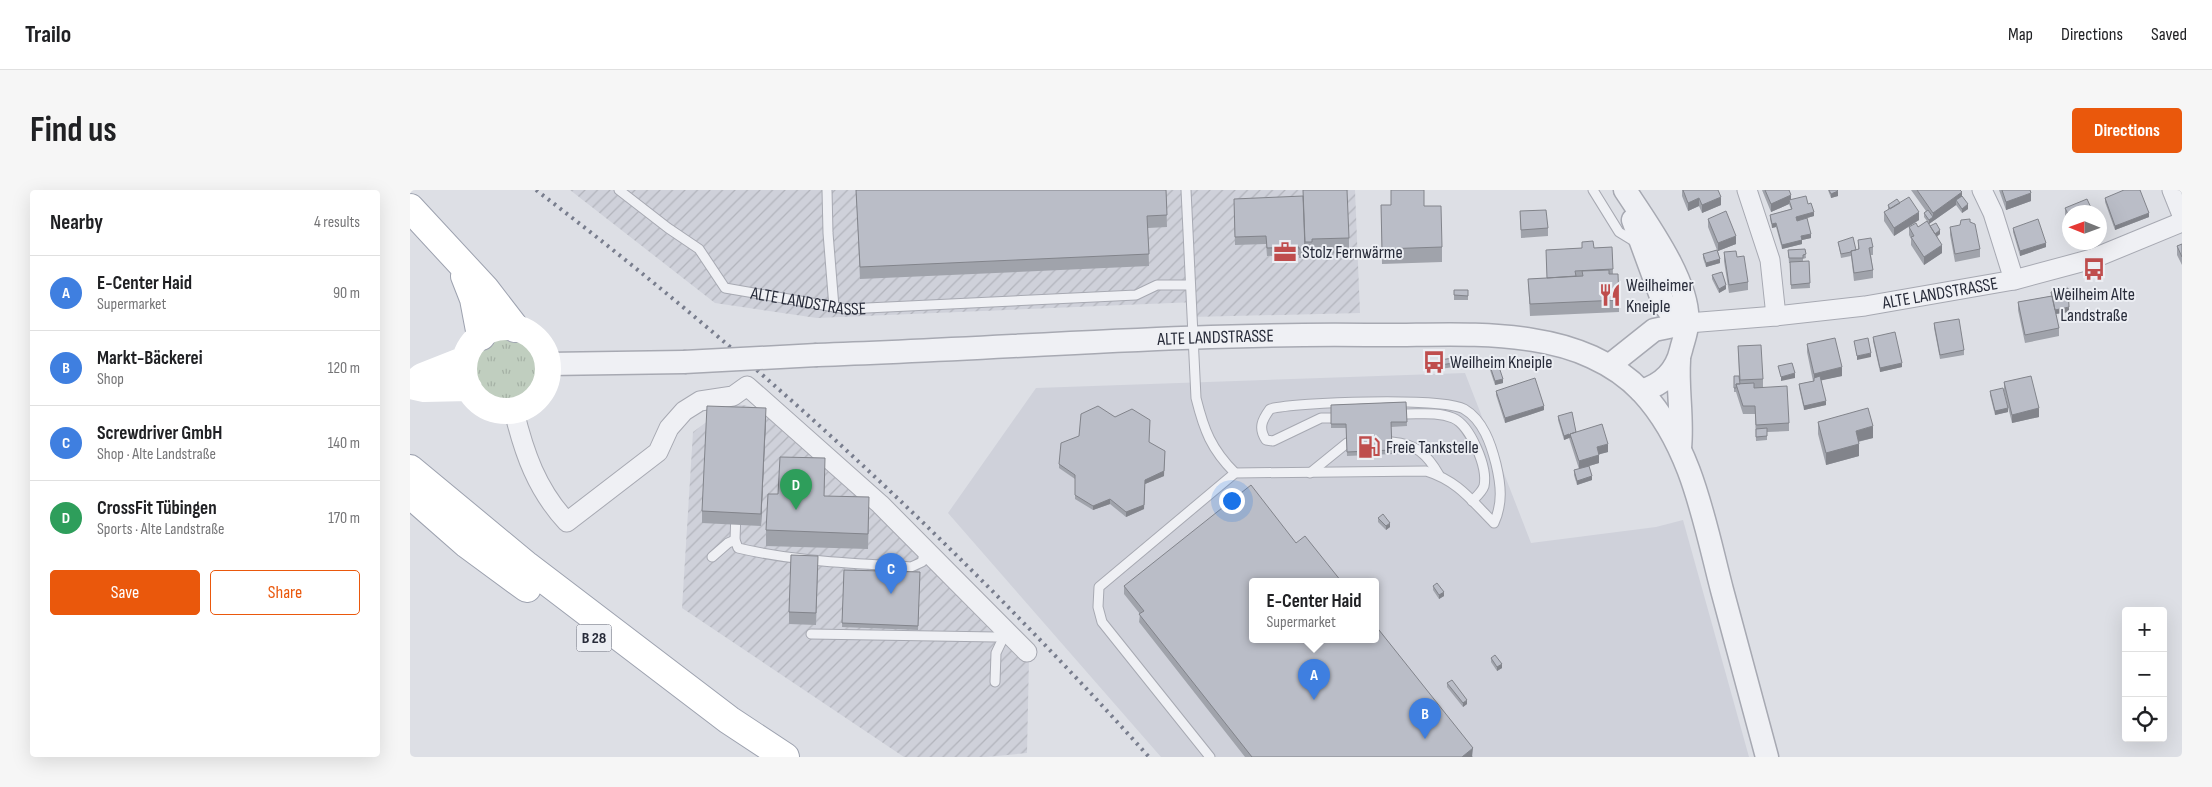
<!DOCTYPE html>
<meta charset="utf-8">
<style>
:root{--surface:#fff;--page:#f6f6f6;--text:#202124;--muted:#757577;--line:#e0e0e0;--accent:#ea580c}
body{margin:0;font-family:"Sofia Sans Condensed",sans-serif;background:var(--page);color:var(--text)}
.controls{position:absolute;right:15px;bottom:15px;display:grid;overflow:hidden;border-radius:5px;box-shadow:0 5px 20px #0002}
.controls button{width:45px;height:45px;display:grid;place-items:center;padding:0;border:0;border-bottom:1px solid var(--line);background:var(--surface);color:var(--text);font:25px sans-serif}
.compass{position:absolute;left:1652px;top:15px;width:45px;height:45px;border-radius:50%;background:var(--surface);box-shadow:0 5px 20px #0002;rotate:271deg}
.you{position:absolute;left:821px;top:310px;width:18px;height:18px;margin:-12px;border:4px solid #fff;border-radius:50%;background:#1a73e8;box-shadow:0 0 0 8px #1a73e833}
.badge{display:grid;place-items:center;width:32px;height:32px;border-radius:50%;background:var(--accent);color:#fff;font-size:16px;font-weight:700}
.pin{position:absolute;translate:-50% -41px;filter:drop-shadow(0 1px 2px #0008)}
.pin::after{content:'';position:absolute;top:26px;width:18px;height:15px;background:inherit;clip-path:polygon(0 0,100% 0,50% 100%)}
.popup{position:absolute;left:839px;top:388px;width:130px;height:65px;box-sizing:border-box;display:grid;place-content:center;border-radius:5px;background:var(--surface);filter:drop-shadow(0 1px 4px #0005);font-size:16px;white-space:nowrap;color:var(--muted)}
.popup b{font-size:19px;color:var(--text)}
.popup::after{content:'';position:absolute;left:50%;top:100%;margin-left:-10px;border:10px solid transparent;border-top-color:var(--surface)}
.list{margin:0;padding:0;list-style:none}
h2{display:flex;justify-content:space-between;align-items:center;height:65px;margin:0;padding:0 20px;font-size:21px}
h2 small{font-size:16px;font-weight:400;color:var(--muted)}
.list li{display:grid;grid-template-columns:32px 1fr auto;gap:15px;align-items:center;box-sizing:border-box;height:75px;padding:0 20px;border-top:1px solid var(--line)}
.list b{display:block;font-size:19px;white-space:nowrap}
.list p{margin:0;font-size:16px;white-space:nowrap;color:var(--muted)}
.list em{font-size:16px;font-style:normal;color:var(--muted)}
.actions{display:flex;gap:10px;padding:15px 20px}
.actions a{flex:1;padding:11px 0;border:1px solid var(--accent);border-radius:5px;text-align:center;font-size:18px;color:var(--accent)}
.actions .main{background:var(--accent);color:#fff}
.icon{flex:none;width:28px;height:28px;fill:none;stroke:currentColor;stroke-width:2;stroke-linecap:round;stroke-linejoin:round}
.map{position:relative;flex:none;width:1772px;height:567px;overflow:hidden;border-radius:5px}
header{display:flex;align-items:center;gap:30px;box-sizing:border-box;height:70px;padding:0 25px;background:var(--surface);border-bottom:1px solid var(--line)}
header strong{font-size:24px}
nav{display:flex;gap:28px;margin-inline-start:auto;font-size:18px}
.intro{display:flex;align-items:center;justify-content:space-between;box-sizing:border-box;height:120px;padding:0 30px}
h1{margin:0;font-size:35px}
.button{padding:12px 22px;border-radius:5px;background:var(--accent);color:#fff;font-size:18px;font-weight:700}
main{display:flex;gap:30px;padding:0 30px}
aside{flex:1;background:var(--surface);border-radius:5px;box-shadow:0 5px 20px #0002}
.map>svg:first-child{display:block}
</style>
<header>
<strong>Trailo</strong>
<nav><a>Map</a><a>Directions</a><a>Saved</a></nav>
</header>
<div class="intro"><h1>Find us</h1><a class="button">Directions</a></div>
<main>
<aside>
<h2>Nearby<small>4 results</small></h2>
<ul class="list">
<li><span class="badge" style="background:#3f7fe0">A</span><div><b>E-Center Haid</b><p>Supermarket</p></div><em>90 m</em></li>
<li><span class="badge" style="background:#3f7fe0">B</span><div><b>Markt-Bäckerei</b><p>Shop</p></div><em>120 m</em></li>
<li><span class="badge" style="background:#3f7fe0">C</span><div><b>Screwdriver GmbH</b><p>Shop · Alte Landstraße</p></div><em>140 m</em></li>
<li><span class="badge" style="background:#2e9e5b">D</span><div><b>CrossFit Tübingen</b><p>Sports · Alte Landstraße</p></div><em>170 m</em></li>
</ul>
<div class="actions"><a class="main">Save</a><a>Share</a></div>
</aside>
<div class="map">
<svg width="1772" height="567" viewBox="0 0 1772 567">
<defs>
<pattern id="industrial-furrows" width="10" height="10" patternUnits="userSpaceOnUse" patternTransform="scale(1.25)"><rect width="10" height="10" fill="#cfd1da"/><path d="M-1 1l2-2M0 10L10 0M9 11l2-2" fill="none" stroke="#b2b4bc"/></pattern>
<pattern id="grass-tufts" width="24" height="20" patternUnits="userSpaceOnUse" patternTransform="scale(1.25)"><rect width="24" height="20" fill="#c0cebf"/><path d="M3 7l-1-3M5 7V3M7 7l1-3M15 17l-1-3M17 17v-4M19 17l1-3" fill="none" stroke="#a5b1a5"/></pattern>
</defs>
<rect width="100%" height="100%" fill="#dddfe5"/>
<path fill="#cfd1da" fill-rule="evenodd" d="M1055,183L1121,353L1246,337L1273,330L1339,567H751L538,323L626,198ZM843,391H965V449H843Z"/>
<path fill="url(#industrial-furrows)" d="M160,0H945L950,123L781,127L786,112L407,128L305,113Z
M322,213L354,219L373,233L619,467L617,563L576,567H494L272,418L283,242Z"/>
<path fill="url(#grass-tufts)" d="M65 180a31 31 0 1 1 62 0a31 31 0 1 1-62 0Z"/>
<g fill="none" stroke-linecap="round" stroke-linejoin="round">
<defs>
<g id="service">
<path id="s1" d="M209,0L258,38L289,59L315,98L436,119L726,105L747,95H779"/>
<path d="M417,0L418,43L424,117"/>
<path d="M776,0L786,208C794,240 801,259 825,283"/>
<path d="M1183,0L1209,42L1227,53"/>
<path d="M996,224C1012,224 1028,222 1043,228C1060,235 1078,277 1074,296C1072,302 1066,307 1062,311"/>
<path d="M982,252C1006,254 1017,264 1029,285"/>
<path d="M900,283L937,253"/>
<path d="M326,322L325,350L328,358C387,372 442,373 501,377L512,372L515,361"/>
<path d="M302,367L318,353L325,350"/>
<path d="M401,444L586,447L596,440"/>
<path d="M585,492L586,463L596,442"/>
<path d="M800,567L692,432L688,417L689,397L825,283L1016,281C1048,291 1061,310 1084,333C1093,313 1091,295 1086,274C1081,254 1073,230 1054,219C1032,207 887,212 860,219C852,230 848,238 856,250L863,251L911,228H921"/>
</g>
<g id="minor">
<path d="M1337,0L1360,70L1366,126"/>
<path d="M1572,0L1583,23L1604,90"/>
<path d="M1762,0L1772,25"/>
<path id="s2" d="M1278,133L1366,126L1455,116L1604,90L1682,69L1772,32"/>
<path d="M104,221C114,263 127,300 157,332L248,262L259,238L274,221L290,211L323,206L337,196L470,314L617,462"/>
</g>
<g id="tertiary">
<path d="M1215,0C1236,32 1282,95 1277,134C1277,142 1273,151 1271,160C1266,182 1252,195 1231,201"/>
<path d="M1223,30L1253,112L1263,127L1278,133"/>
<path id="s3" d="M407,165C590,159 773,143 956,145C1012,146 1068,141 1123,150C1163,156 1204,172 1232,202C1282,256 1294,331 1312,400C1327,456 1342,512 1357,567"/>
<path d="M1269,170C1267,200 1273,228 1270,258"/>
<path d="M138,174L274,172"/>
<path d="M1200,175L1244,140L1278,133"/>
</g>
<path id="primary" d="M0,18L75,99L105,138
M55,86L64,109L71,146
M0,279L117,376L319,530L375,567
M0,304L57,354L117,398"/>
</defs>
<use href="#service" stroke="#a7a9b2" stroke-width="11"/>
<use href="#minor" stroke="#a7a9b2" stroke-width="21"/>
<use href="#tertiary" stroke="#a7a9b2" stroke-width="25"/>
<use href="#primary" stroke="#9da2af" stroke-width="30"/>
<use href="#service" stroke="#eff0f4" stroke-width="9"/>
<use href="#minor" stroke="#eff0f4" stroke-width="19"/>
<use href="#tertiary" stroke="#eff0f4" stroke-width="22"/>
<path stroke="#fff" stroke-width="26" d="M54 179a42 42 0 1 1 84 0a42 42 0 1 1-84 0Z
M0,196L12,186L55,169
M0,196L14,199L59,198"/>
<use href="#primary" stroke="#fff" stroke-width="28"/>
<path stroke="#787d8d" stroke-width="4" stroke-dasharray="2.5 5" stroke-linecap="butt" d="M126,0C348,169 552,359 739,567"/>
<defs>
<path id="tertiary-bridge" d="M274,172L407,165"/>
</defs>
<use href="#tertiary-bridge" stroke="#a7a9b2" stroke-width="25" stroke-linecap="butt"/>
<use href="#tertiary-bridge" stroke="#eff0f4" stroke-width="22"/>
</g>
<path fill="#a0a3ab" d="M446,0H756L757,37L738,38L739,76L450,89Z
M1272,0H1308L1311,15L1292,23L1289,16L1278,21L1272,6Z
M1352,0H1379L1381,10L1398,14L1404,26L1397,28L1401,48L1392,50V54L1372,59L1366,37L1362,38L1360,29V25L1381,19L1379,14L1361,22Z
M1418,0H1427L1428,6L1421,8Z
M1501,0H1550L1552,6L1558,19L1552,23L1546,15L1519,34L1520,36L1530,44L1527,47L1532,63L1514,75L1501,55V49L1499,45V37H1508L1517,31L1514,27V23L1516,21Z
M1589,0H1620L1621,11L1596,20Z
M1695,8L1739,27L1705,40L1695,12Z
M1490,13L1509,30L1484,46L1474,31V22L1478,20V15Z
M971,15L1014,16L1032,57V72L972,74Z
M824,17L939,48V63L902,64V67L889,68V65L857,66L856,54L825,55Z
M1655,18L1660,22V37L1655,26Z
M1110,21L1138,38V46L1111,48Z
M1298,29L1326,54L1308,61L1310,73L1296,77L1293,68V64L1307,60L1298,37Z
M1540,37L1570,59V67L1545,72L1540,45Z
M1603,38L1636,57L1610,66L1603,42Z
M1448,50L1463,57V65H1461L1463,80V88L1444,91L1441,66L1431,68L1428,52L1446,60H1448Z
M1172,52L1184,58L1202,57L1203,84L1209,110V122L1120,126L1118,89L1137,88L1136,60L1172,58Z
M1772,54V75L1767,65V56Z
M1395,59L1396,68L1393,69V72L1399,71L1400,98L1381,99L1380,73H1379L1378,60Z
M1314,62L1338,92V100L1319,103L1314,71Z
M1302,85L1316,99L1309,103L1302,89Z
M1044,100H1058V110H1044Z
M1641,102L1659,122L1646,124L1649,138V146L1615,153L1608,120V112L1641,106Z
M1524,133L1554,160V165L1530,169L1524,138Z
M1463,147L1492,177L1470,182L1463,151Z
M1397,154L1432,186L1411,190L1416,215L1394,220L1389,198V194L1403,191L1397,162Z
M1328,156L1353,189V197L1379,233V241L1357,242V250L1346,251L1345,224H1333L1326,202H1324V186H1329Z
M1030,170L1044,173V177L1030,179Z
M1080,176L1093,193L1085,195L1080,180Z
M1594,192L1629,227L1602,233L1594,201Z
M1086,201L1134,220L1095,233L1086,205Z
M1580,201L1598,222L1585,225L1580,205Z
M996,212L997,236L981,237L982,264L937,266L936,238H921V215Z
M1148,226L1166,242L1198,262L1189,264V273L1179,276L1182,290L1167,295L1164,285V280L1169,279L1159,248L1154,250L1148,230Z
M356,230L351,336L292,333V321Z
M1408,232L1463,248L1448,252L1449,266L1416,275L1408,244Z
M739,252L754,286L735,294L734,319L716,327L700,314L683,320L665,309V289L649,278V274Z
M415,284L414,306L459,322L458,359L356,356V340L368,304Z
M968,328L980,337L976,340L968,332Z
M886,353L1063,567H835L729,432L730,424L714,404V396Z
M408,378L406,435L379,434V422Z
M434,380L510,382L508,440L432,437Z
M1023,396L1034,406L1029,409L1023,400Z
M1081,468L1092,478L1087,481L1081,472Z
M1037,493L1057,514L1053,517L1037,497Z"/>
<path fill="#82848b" d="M1428,1V6L1421,8V4Z
M1552,2V10H1546V15L1519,34V30L1523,27V23Z
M1621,3V11L1596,20V12Z
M1381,5V13L1379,10V14L1361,22V14Z
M1311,7V15L1292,23V15Z
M1289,8V16L1278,21V13Z
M1558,14V19L1552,23V19Z
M1404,22V26L1386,31V27Z
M1509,22V30L1484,46V38Z
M1739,23V27L1705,40V36Z
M1366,33V37L1362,38V34Z
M1530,40V44L1524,48V44Z
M1401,44V48L1392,50V54L1372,59V55L1391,46Z
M1326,46V54L1308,61V53Z
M1636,53V57L1610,66V61Z
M1532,55V63L1514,75V67Z
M1310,69V73L1296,77V73Z
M1316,95V99L1309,103V99Z
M1659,117V122L1645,124V120Z
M1461,163V167L1447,170V166Z
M1492,173V177L1470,182V178Z
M1432,177V186L1404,192V184Z
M1385,183V188L1371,191V187Z
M1093,189V193L1085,195V191Z
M1416,211V215L1394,220V216Z
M1134,216V220L1095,233V228Z
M356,218V230L351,336V324Z
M1598,218V222L1585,225V221Z
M1629,218V227L1602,233V225Z
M1463,236V248L1446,252V241Z
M1159,244V248L1154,250V246Z
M1198,254V262L1187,265V257Z
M1449,254V266L1416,275V263Z
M755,261L754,286L735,294L734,319L716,327V322L735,290Z
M1189,265V273L1169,279V271Z
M1182,286V290L1167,295V291Z
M700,309V314L683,320V316Z
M980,333V337L976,340V336Z
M1034,402V406L1029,409V405Z
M1092,474V478L1087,481V477Z
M1057,510V514L1053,517V513Z
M1063,558L1062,567H1052Z"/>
<path fill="#babdc7" stroke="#82848b" d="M446,0H756L757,25L737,26L739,64L450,77Z
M893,0H937L939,48L902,49V52H895Z
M981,0H1014V16H1031L1032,57L972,59L971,15H981Z
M1273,0H1308L1311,7L1292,15L1289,8L1278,13Z
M1355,0H1379L1381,5L1361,14Z
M1419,0H1427L1428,1L1421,4Z
M1507,0H1550L1552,2L1523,23Z
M1592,0H1620L1621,3L1596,12Z
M1714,0H1730L1739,23L1705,36L1695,8Z
M893,6L895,59H889V57L857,58L856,46L825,47L824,9Z
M1396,6L1398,14L1401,13L1404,22L1386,27L1387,31L1397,28L1401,44L1391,46L1392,50L1372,55L1366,33L1362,34L1360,25L1382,19L1379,10Z
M1552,6L1558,14L1552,19L1546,10Z
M1499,7L1509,22L1484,38L1474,22Z
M1487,9L1490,13L1480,19L1478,15Z
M1677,9L1683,22H1660V28L1655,18Z
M1136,20L1138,38L1111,40L1110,21Z
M1518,20L1523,27L1519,30L1514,23Z
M1316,21L1326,46L1308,53L1298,29Z
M1560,29V32L1565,34L1570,59L1545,64L1540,37L1550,35L1551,30Z
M1628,29L1636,53L1610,61L1603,38Z
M1517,31L1532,55L1514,67L1501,47L1504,46L1499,37L1506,33L1508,37Z
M1526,33L1530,40L1525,44L1520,36Z
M1443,47L1446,60L1441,61V62L1431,64L1428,52Z
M1461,48L1463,57L1459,58L1463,80L1444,83L1441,61L1449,59L1448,50Z
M1183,51L1184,58L1202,57L1203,79L1165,81L1166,86L1137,88L1136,60L1172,58V52Z
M1772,54V67L1767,56Z
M1395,59L1396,64L1393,65V68H1379L1378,60Z
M1307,60L1310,69L1296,73L1293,64Z
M1326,61L1327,67L1334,66L1338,92L1319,95L1314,62Z
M1399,71L1400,93L1381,95L1380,72Z
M1199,80V84H1208L1209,110L1120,114L1118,89L1173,86L1172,81Z
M1312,82L1316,95L1309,99L1302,85Z
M1658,98L1659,117L1645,120L1641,102Z
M1044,100H1058V106L1044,105Z
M1642,106L1649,138L1615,145L1608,112Z
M1549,129L1554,160L1530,165L1524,133Z
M1485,142L1492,173L1470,178L1463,147Z
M1425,148L1432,177L1404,184L1397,154Z
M1458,148L1461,163L1447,166L1444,151Z
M1351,155L1353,189L1330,190L1328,156Z
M1043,168L1044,173L1030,175V170Z
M1382,173L1385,183L1371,187L1368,176Z
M1088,174L1093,189L1085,191L1080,176Z
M1324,186H1329L1330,194H1326V198H1324Z
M1410,186L1416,211L1394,216L1389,194L1404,191V188Z
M1621,186L1629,218L1602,225L1594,192Z
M1125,188L1134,216L1095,228L1086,201Z
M1344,193V198L1377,196L1379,233L1346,235L1345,216H1333L1326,194Z
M1593,198L1598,218L1585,221L1580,201Z
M996,212L997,232H981L982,260L937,262L936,234H921V215Z
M297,216L356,218L351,324L292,321Z
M688,216L705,227L722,219L740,230L739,252L755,261L754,281L735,290L734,315L716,322L700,309L683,316L665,305V285L649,274L651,253L669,246L671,224Z
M1458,218L1463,236L1446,241L1449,254L1416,263L1408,232Z
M1162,222L1166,242L1160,244V248L1159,244L1154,246L1148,226Z
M1192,234L1198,254L1187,257L1189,265L1169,271L1160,244Z
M1357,238V246L1346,247V239Z
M370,267L415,268L414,306L459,307L458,344L356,340L358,304H368Z
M1179,276L1182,286L1167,291L1164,280Z
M841,295L886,353L895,346L931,391H843V449H965V435L1063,558L1052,567H842L729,424L734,421L714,396Z
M973,324L980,333L976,336L968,328Z
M381,365L408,366L406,423L379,422Z
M434,380L510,382L508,436L432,433Z
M1027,393L1034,402L1029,405L1023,396Z
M1085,465L1092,474L1087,477L1081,468Z
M1042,490L1057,510L1053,513L1037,493Z"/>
<defs>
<symbol id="office-bare" viewBox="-9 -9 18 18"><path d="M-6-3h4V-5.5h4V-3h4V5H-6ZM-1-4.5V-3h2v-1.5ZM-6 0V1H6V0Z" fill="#bf4d4d" stroke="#eceef3" stroke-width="2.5" paint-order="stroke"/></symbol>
<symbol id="bus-bare" viewBox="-9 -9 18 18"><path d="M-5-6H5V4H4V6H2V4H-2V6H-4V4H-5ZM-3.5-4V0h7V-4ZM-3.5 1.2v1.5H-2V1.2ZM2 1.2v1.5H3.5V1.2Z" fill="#bf4d4d" stroke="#eceef3" stroke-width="2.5" paint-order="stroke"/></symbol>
<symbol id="restaurant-bare" viewBox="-9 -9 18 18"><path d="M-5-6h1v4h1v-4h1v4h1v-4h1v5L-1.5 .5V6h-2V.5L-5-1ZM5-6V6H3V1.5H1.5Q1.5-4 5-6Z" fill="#bf4d4d" stroke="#eceef3" stroke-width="2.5" paint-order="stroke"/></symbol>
<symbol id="fuel-bare" viewBox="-9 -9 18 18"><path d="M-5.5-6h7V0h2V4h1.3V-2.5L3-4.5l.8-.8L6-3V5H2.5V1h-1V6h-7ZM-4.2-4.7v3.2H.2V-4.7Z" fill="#bf4d4d" stroke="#eceef3" stroke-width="2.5" paint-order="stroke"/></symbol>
</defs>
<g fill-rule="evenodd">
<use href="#office-bare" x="859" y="46" width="32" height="32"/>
<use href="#bus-bare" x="1668" y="63" width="32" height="32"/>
<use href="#restaurant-bare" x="1184" y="89" width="32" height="32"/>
<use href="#bus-bare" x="1008" y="156" width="32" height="32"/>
<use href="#fuel-bare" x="943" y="241" width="32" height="32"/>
</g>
<g text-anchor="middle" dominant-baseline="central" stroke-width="4" stroke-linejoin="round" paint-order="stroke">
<rect fill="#eceef3" stroke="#636672" stroke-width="1" x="166.5" y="434.5" width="35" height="27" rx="4"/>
<g font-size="16" font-weight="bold" fill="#282c3a">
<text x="184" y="448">B 28</text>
</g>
<g font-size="18" fill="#282c3a" stroke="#eceef3" text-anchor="start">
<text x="892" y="62">Stolz Fernwärme</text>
<text x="1216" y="95">Weilheimer<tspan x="1216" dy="21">Kneiple</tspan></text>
<text x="1684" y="104" text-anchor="middle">Weilheim Alte<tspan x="1684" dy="21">Landstraße</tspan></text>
<text x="1040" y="172">Weilheim Kneiple</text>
<text x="976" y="257">Freie Tankstelle</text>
</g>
<g font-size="18" fill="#282c3a" stroke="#eceef3">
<text stroke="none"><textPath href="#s2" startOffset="254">ALTE LANDSTRASSE</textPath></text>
<text stroke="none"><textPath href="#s1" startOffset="231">ALTE LANDSTRASSE</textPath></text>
<text stroke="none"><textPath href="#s3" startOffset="399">ALTE LANDSTRASSE</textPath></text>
</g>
</g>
</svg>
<div class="controls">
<button>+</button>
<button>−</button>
<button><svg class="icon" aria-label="locate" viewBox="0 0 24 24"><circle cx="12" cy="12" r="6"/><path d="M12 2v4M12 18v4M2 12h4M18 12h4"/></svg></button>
</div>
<svg class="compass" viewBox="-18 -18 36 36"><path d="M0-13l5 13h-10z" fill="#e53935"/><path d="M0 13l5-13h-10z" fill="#757577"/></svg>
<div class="you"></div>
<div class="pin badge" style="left:904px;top:510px;background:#3f7fe0">A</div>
<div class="popup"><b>E-Center Haid</b>Supermarket</div>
<div class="pin badge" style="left:1015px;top:549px;background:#3f7fe0">B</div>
<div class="pin badge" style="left:481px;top:404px;background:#3f7fe0">C</div>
<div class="pin badge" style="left:386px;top:320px;background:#2e9e5b">D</div>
</div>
</main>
